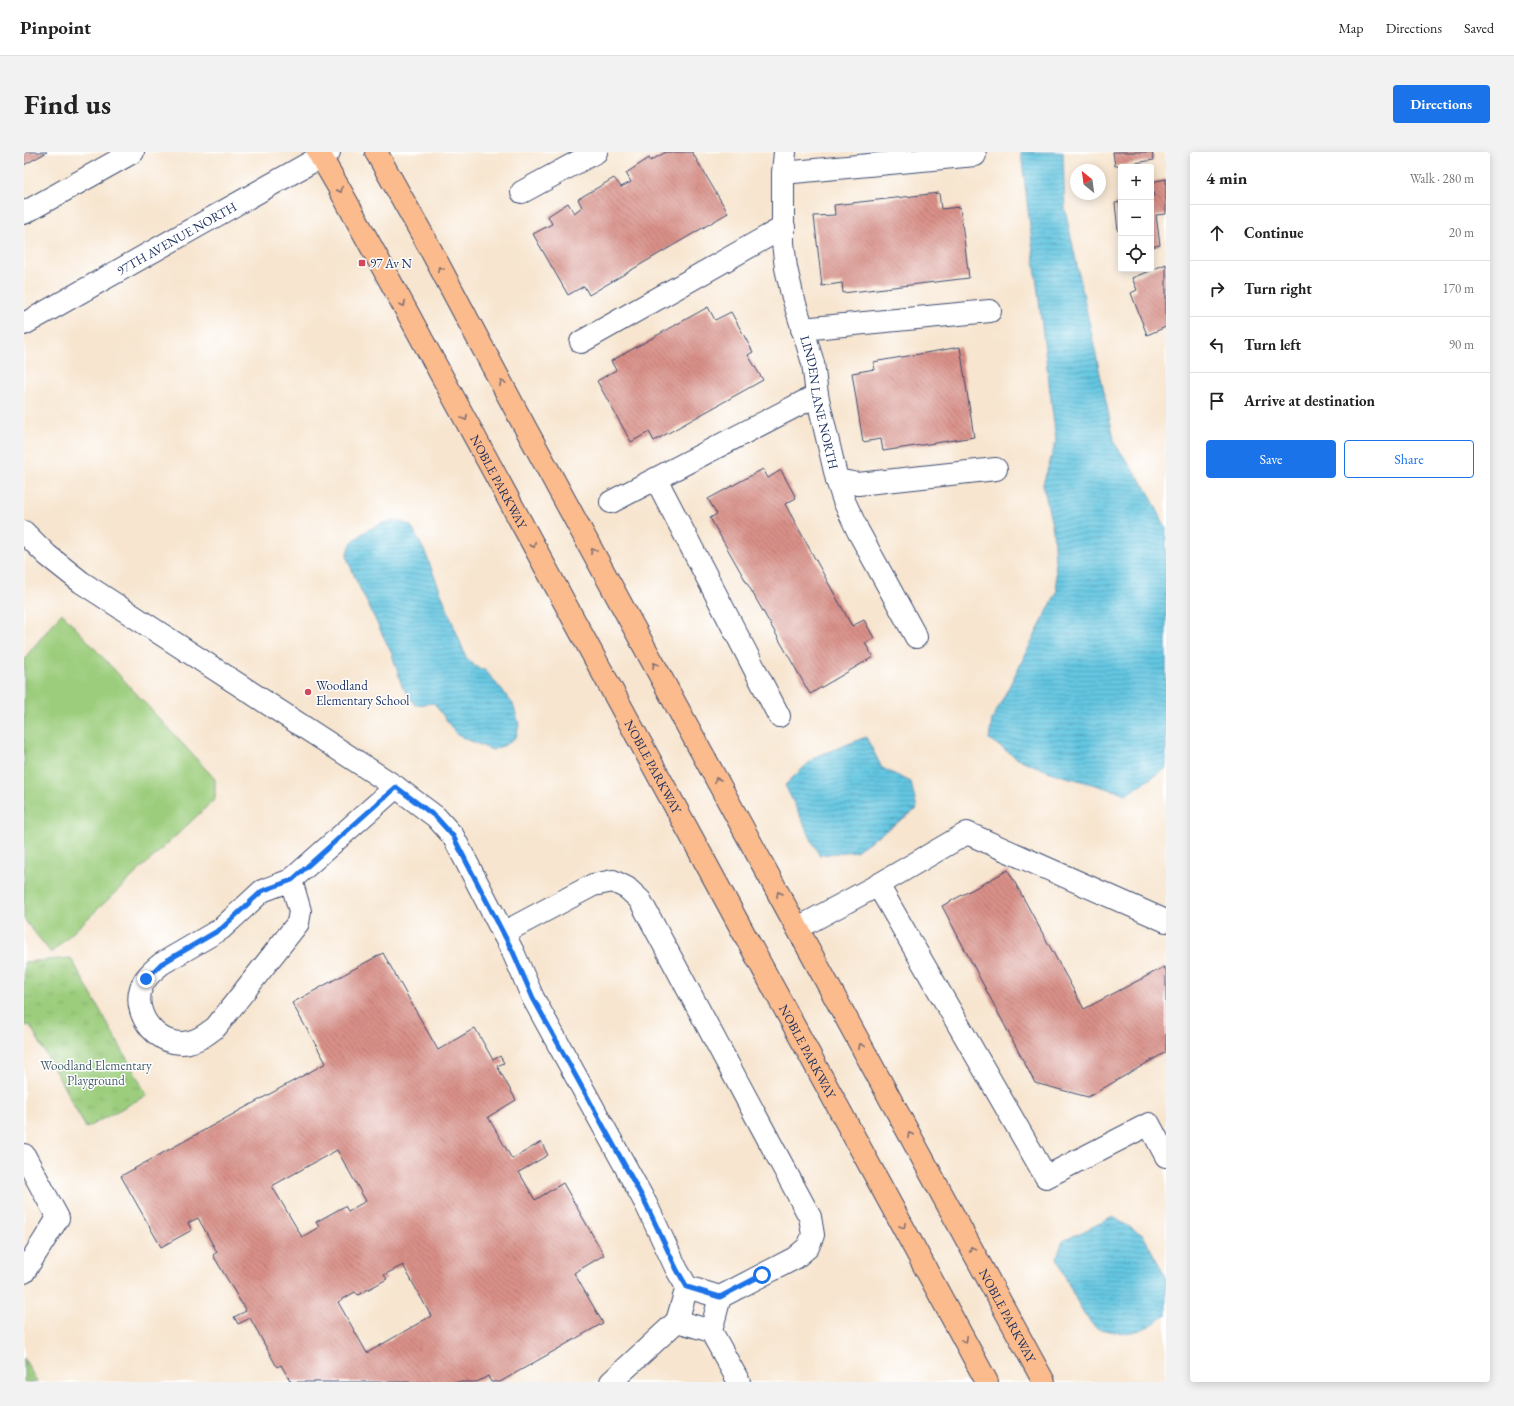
<!DOCTYPE html>
<meta charset="utf-8">
<style>
:root{--surface:#fff;--page:#f2f2f2;--text:#222;--muted:#767676;--line:#e0e0e0;--accent:#1a73e8}
body{margin:0;font-family:"EB Garamond",serif;background:var(--page);color:var(--text)}
.controls{position:absolute;right:12px;top:12px;display:grid;overflow:hidden;border-radius:4px;box-shadow:0 2px 10px #0003}
.controls button{width:36px;height:36px;display:grid;place-items:center;padding:0;border:0;border-bottom:1px solid var(--line);background:var(--surface);color:var(--text);font:20px sans-serif}
.compass{position:absolute;left:1046px;top:12px;width:36px;height:36px;border-radius:50%;background:var(--surface);box-shadow:0 2px 10px #0003;rotate:331deg}
.stop{position:absolute;width:12px;height:12px;margin:-9px;border:3px solid #1a73e8;border-radius:50%;background:#fff}
.stop.end{background:#1a73e8;border-color:#fff;box-shadow:0 1px 4px #0008}
.list{margin:0;padding:0;list-style:none}
h2{display:flex;justify-content:space-between;align-items:center;height:52px;margin:0;padding:0 16px;font-size:17px}
h2 small{font-size:13px;font-weight:400;color:var(--muted)}
.list li{display:grid;grid-template-columns:26px 1fr auto;gap:12px;align-items:center;box-sizing:border-box;height:56px;padding:0 16px;border-top:1px solid var(--line)}
.list b{display:block;font-size:15px;white-space:nowrap}
.list em{font-size:13px;font-style:normal;color:var(--muted)}
.actions{display:flex;gap:8px;padding:12px 16px}
.actions a{flex:1;padding:9px 0;border:1px solid var(--accent);border-radius:4px;text-align:center;font-size:14px;color:var(--accent)}
.actions .main{background:var(--accent);color:#fff}
.icon{flex:none;width:22px;height:22px;fill:none;stroke:currentColor;stroke-width:2;stroke-linecap:round;stroke-linejoin:round}
.map{position:relative;flex:none;width:1142px;height:1230px;overflow:hidden;border-radius:4px}
header{display:flex;align-items:center;gap:24px;box-sizing:border-box;height:56px;padding:0 20px;background:var(--surface);border-bottom:1px solid var(--line)}
header strong{font-size:19px}
nav{display:flex;gap:22px;margin-inline-start:auto;font-size:14px}
.intro{display:flex;align-items:center;justify-content:space-between;box-sizing:border-box;height:96px;padding:0 24px}
h1{margin:0;font-size:28px}
.button{padding:10px 18px;border-radius:4px;background:var(--accent);color:#fff;font-size:14px;font-weight:700}
main{display:flex;gap:24px;padding:0 24px}
aside{flex:1;background:var(--surface);border-radius:4px;box-shadow:0 2px 10px #0003}
.map>svg:first-child{display:block}
</style>
<header>
<strong>Pinpoint</strong>
<nav><a>Map</a><a>Directions</a><a>Saved</a></nav>
</header>
<div class="intro"><h1>Find us</h1><a class="button">Directions</a></div>
<main>
<div class="map">
<svg width="1142" height="1230" viewBox="0 0 1142 1230">
<defs>
<pattern id="park-tufts" width="24" height="20" patternUnits="userSpaceOnUse"><rect width="24" height="20" fill="#9ccd7d"/><path d="M3 7l-1-3M5 7V3M7 7l1-3M15 17l-1-3M17 17v-4M19 17l1-3" fill="none" stroke="#86b06e"/></pattern>
<pattern id="water-rules" width="6" height="5" patternUnits="userSpaceOnUse"><rect width="6" height="5" fill="#63c6e1"/><path d="M0 2.5h6" fill="none" stroke="#51a1ba"/></pattern>
<pattern id="building-back-hatch" width="6" height="6" patternUnits="userSpaceOnUse"><rect width="6" height="6" fill="#d99088"/><path d="M-1 5l2 2M0 0l6 6M5-1l2 2" fill="none" stroke="#af7672"/></pattern>
</defs>
<rect width="100%" height="100%" fill="#fff"/>
<filter id="ink" filterUnits="userSpaceOnUse"><feTurbulence type="fractalNoise" baseFrequency=".025" numOctaves="2"/><feDisplacementMap in="SourceGraphic" scale="8" xChannelSelector="R" yChannelSelector="G"/><feConvolveMatrix kernelMatrix="1 2 1 2 8 2 1 2 1" color-interpolation-filters="sRGB"/></filter>
<filter id="wash" filterUnits="userSpaceOnUse"><feTurbulence type="fractalNoise" baseFrequency=".012" numOctaves="4" result="noise"/><feDisplacementMap in="SourceGraphic" scale="16" xChannelSelector="R" yChannelSelector="G"/><feGaussianBlur stdDeviation="0.9" result="paint"/><feColorMatrix in="noise" values="0 0 0 0 0 0 0 0 0 0 0 0 0 0 0 0 0 1.4 0 .05"/><feComposite in="paint" operator="in"/></filter>
<g filter="url(#wash)">
<rect width="100%" height="100%" fill="#f7e5cf"/>
<path fill="url(#park-tufts)" stroke="#5c7e6e" d="M47,806L123,943L62,976L6,873L0,874V810Z
M0,1206L13,1230H0Z"/>
<path fill="#9ccd7d" stroke="#5c7e6e" d="M38,461L191,627V647L27,801L0,767V509L7,498Z"/>
<path fill="url(#water-rules)" stroke="#3f7aa0" d="M997,0H1039L1041,57L1091,292L1125,341L1142,376V616L1103,642L1029,621L994,607L965,587L968,568L1033,440L1029,378L1019,332L1032,289Z
M375,369L387,374L401,400L442,505L451,514L462,519L489,552L495,573L492,585L481,593L468,598L433,583L410,551L391,553L378,534L368,502L332,428L324,408L323,401L328,390L340,380L359,371Z
M842,585L858,616L887,630L893,657L832,699L795,703L761,633L791,605Z
M1089,1065L1119,1083L1142,1125V1163C1123,1177 1109,1184 1085,1179C1081,1178 1074,1177 1071,1175C1058,1164 1039,1122 1033,1105L1039,1089Z"/>
<g id="blocks">
<path fill="url(#building-back-hatch)" fill-rule="evenodd" d="M0,0H23L0,13Z
M642,0H668L704,61L565,143L560,134L544,143L509,82L528,72L524,64L544,51L550,61L558,55L554,47L590,26L597,35L607,30L602,21L625,6L626,9Z
M1089,0H1128L1130,8L1091,14Z
M1142,27V62L1132,63L1136,93L1127,95V45L1130,44L1127,30Z
M915,41L917,57L936,55L945,126L819,141L818,131L798,134L790,64L811,63L810,53Z
M1097,50V78L1094,79L1091,51Z
M1142,112V175L1123,183L1107,141L1113,138L1108,126Z
M684,155L691,168L707,160L729,200L724,203L739,228L630,289L625,280L607,290L573,229L592,218L587,209Z
M936,195L950,285L859,299L857,287L839,290L828,221L851,217L849,210Z
M739,317L744,326L757,318L772,346L761,352L828,474L840,468L850,486L841,491L849,505L786,542L686,366L693,362L684,347Z
M984,718L1060,857L1140,815L1142,819V900L1064,945L1011,931L918,754Z
M359,801L414,898L451,876L469,908L476,904L480,911L473,914L492,948L464,965L488,1007L517,990L524,1003L495,1020L511,1048L539,1031L580,1103L550,1121L579,1171L476,1230H467L464,1224L453,1230H267L257,1213L253,1215L226,1166L214,1172L210,1165L222,1159L189,1103L193,1100L174,1066L164,1071L168,1078L137,1095L97,1024L302,911L268,851ZM313,998L342,1049L324,1059L321,1054L292,1070L295,1075L278,1085L248,1034ZM379,1113L407,1164L343,1201L314,1150L331,1140L334,1143L363,1127L360,1123Z"/>
</g>
</g>
<g filter="url(#ink)">
<use href="#blocks" fill-opacity="0" stroke="#3c4a6f" stroke-width="1"/>
<g fill="none" stroke-linecap="round" stroke-linejoin="round">
<defs>
<g id="minor">
<path id="s1" d="M761,0L759,21V91L762,116L768,142L789,211L793,243L813,328L820,349L834,379L892,485"/>
<path d="M759,21L951,3"/>
<path d="M498,40L572,0"/>
<path d="M0,61L109,0"/>
<path id="s2" d="M0,172L305,0"/>
<path d="M778,177L966,159"/>
<path d="M557,190L760,75"/>
<path d="M632,327L755,564"/>
<path d="M813,328L834,332L972,317"/>
<path d="M587,350L793,243"/>
<path d="M0,380L23,403L57,430L372,635L412,665L429,684L489,800L509,846L622,1052L653,1118L663,1135L696,1145L687,1179L715,1230"/>
<path d="M267,728L276,759L274,771L192,875C184,881 176,888 165,890C136,897 108,864 117,836C121,825 129,819 137,812L197,777L238,739L267,728L372,635"/>
<path d="M854,733L943,681L1142,769"/>
<path d="M774,776L854,733L1022,1025L1125,972L1142,1004"/>
<path d="M479,781L569,733L589,729L603,736L616,748L786,1065L789,1083L784,1095L771,1106L696,1145"/>
<path d="M0,1003L34,1066L0,1120"/>
<path d="M663,1135L653,1169L687,1179"/>
<path d="M587,1230L653,1169"/>
</g>
<g id="major">
<path id="s3" d="M294,0L315,36L382,158L963,1230"/>
<path id="s4" d="M352,0L402,89L496,266L1020,1230"/>
</g>
</defs>
<use href="#minor" stroke="#3c4a6f" stroke-width="24"/>
<use href="#major" stroke="#3c4a6f" stroke-width="24"/>
<use href="#minor" stroke="#fff" stroke-width="22"/>
<use href="#major" stroke="#fbbb8c" stroke-width="22"/>
</g>
<defs><path id="oneway-chevron" d="M-2-3.5L2.5 0L-2 3.5" fill="none" stroke-width="1.6" stroke-linecap="round" stroke-linejoin="round"/></defs>
<g stroke="#806e73">
<use href="#oneway-chevron" transform="translate(316 38) rotate(61)"/>
<use href="#oneway-chevron" transform="translate(416 117) rotate(-118)"/>
<use href="#oneway-chevron" transform="translate(379 152) rotate(61)"/>
<use href="#oneway-chevron" transform="translate(478 231) rotate(-118)"/>
<use href="#oneway-chevron" transform="translate(441 266) rotate(62)"/>
<use href="#oneway-chevron" transform="translate(509 393) rotate(62)"/>
<use href="#oneway-chevron" transform="translate(569 399) rotate(-119)"/>
<use href="#oneway-chevron" transform="translate(631 513) rotate(-119)"/>
<use href="#oneway-chevron" transform="translate(693 628) rotate(-119)"/>
<use href="#oneway-chevron" transform="translate(755 742) rotate(-119)"/>
<use href="#oneway-chevron" transform="translate(837 894) rotate(-118)"/>
<use href="#oneway-chevron" transform="translate(886 983) rotate(-119)"/>
<use href="#oneway-chevron" transform="translate(879 1074) rotate(62)"/>
<use href="#oneway-chevron" transform="translate(948 1097) rotate(-118)"/>
<use href="#oneway-chevron" transform="translate(941 1188) rotate(62)"/>
</g>
</g>
<g fill="none" stroke-linecap="round" stroke-linejoin="round" filter="url(#ink)">
<path stroke="#1a73e8" stroke-width="5" d="M122,827L137,812L197,777L238,739L268,728L372,635L412,665L429,684L489,800L509,846L622,1052L653,1118L663,1135L696,1145L738,1123"/>
</g>
<g fill="#d1495b" stroke="#fff" stroke-width="1.5">
<rect x="334" y="107" width="8" height="8" rx="2"/>
<circle cx="284" cy="540" r="4"/>
</g>
<g text-anchor="middle" dominant-baseline="central" stroke-width="3" stroke-linejoin="round" paint-order="stroke">
<g font-size="13" fill="#1b2f5e" stroke="#fff">
<text stroke="none"><textPath href="#s2" startOffset="175">97TH AVENUE NORTH</textPath></text>
<text stroke="none"><textPath href="#s1" startOffset="255">LINDEN LANE NORTH</textPath></text>
<text stroke="none"><textPath href="#s3" startOffset="376">NOBLE PARKWAY</textPath></text>
<text stroke="none"><textPath href="#s3" startOffset="700">NOBLE PARKWAY</textPath></text>
<text stroke="none"><textPath href="#s3" startOffset="1024">NOBLE PARKWAY</textPath></text>
<text stroke="none"><textPath href="#s4" startOffset="1324">NOBLE PARKWAY</textPath></text>
</g>
<g font-size="13" fill="#1b2f5e" stroke="#fff" text-anchor="start">
<text x="346" y="111">97 Av N</text>
<text x="292" y="533">Woodland<tspan x="292" dy="15">Elementary School</tspan></text>
</g>
<g font-size="13" fill="#425e67" stroke="#fff">
<text x="72" y="913">Woodland Elementary<tspan x="72" dy="15">Playground</tspan></text>
</g>
</g>
</svg>
<div class="controls">
<button>+</button>
<button>−</button>
<button><svg class="icon" aria-label="locate" viewBox="0 0 24 24"><circle cx="12" cy="12" r="6"/><path d="M12 2v4M12 18v4M2 12h4M18 12h4"/></svg></button>
</div>
<svg class="compass" viewBox="-18 -18 36 36"><path d="M0-13l5 13h-10z" fill="#e53935"/><path d="M0 13l5-13h-10z" fill="#767676"/></svg>
<div class="stop" style="left:738px;top:1123px"></div>
<div class="stop end" style="left:122px;top:827px"></div>
</div>
<aside>
<h2>4 min<small>Walk · 280 m</small></h2>
<ul class="list">
<li><svg class="icon" aria-label="ahead" viewBox="0 0 24 24"><path d="M12 20V5M6 11l6-6 6 6"/></svg><div><b>Continue</b></div><em>20 m</em></li>
<li><svg class="icon" aria-label="right" viewBox="0 0 24 24"><path d="M7 20v-9h11M14 6l5 5-5 5"/></svg><div><b>Turn right</b></div><em>170 m</em></li>
<li><svg class="icon" aria-label="left" viewBox="0 0 24 24"><path d="M17 20v-9H6M10 6l-5 5 5 5"/></svg><div><b>Turn left</b></div><em>90 m</em></li>
<li><svg class="icon" aria-label="arrive" viewBox="0 0 24 24"><path d="M6 21V4h12l-3 4 3 4H6"/></svg><div><b>Arrive at destination</b></div></li>
</ul>
<div class="actions"><a class="main">Save</a><a>Share</a></div>
</aside>
</main>
